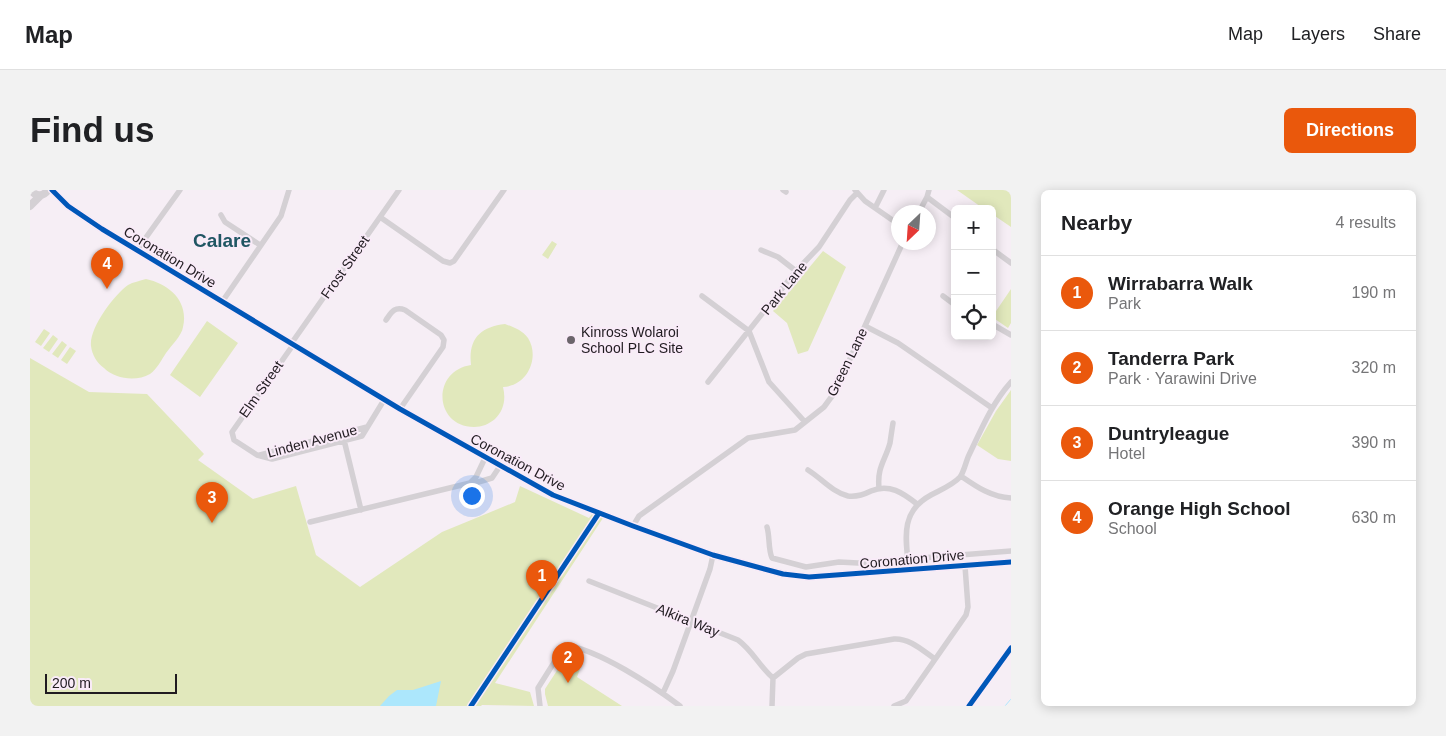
<!DOCTYPE html>
<meta charset="utf-8">
<style>
:root{--surface:#fff;--page:#f2f2f2;--text:#202124;--muted:#757577;--line:#e0e0e0;--accent:#ea580c}
body{margin:0;font-family:Helvetica,sans-serif;background:var(--page);color:var(--text)}
.controls{position:absolute;right:15px;top:15px;display:grid;overflow:hidden;border-radius:8px;box-shadow:0 2px 12px #0003}
.controls button{width:45px;height:45px;display:grid;place-items:center;padding:0;border:0;border-bottom:1px solid var(--line);background:var(--surface);color:var(--text);font:25px sans-serif}
.compass{position:absolute;left:861px;top:15px;width:45px;height:45px;border-radius:50%;background:var(--surface);box-shadow:0 2px 12px #0003;rotate:205deg}
.scale{position:absolute;left:15px;bottom:12px;width:132px;box-sizing:border-box;padding-left:5px;border:2px solid #201b20;border-top:0;font-size:14px;line-height:18px;white-space:nowrap;color:#201b20;-webkit-text-stroke:4px #f9ebf8;paint-order:stroke}
.you{position:absolute;left:441px;top:305px;width:18px;height:18px;margin:-12px;border:4px solid #fff;border-radius:50%;background:#1a73e8;box-shadow:0 0 0 8px #1a73e833}
.badge{display:grid;place-items:center;width:32px;height:32px;border-radius:50%;background:var(--accent);color:#fff;font-size:16px;font-weight:700}
.pin{position:absolute;translate:-50% -41px;filter:drop-shadow(0 1px 2px #0008)}
.pin::after{content:'';position:absolute;top:26px;width:18px;height:15px;background:inherit;clip-path:polygon(0 0,100% 0,50% 100%)}
.list{margin:0;padding:0;list-style:none}
h2{display:flex;justify-content:space-between;align-items:center;height:65px;margin:0;padding:0 20px;font-size:21px}
h2 small{font-size:16px;font-weight:400;color:var(--muted)}
.list li{display:grid;grid-template-columns:32px 1fr auto;gap:15px;align-items:center;box-sizing:border-box;height:75px;padding:0 20px;border-top:1px solid var(--line)}
.list b{display:block;font-size:19px;white-space:nowrap}
.list p{margin:0;font-size:16px;white-space:nowrap;color:var(--muted)}
.list em{font-size:16px;font-style:normal;color:var(--muted)}
.icon{flex:none;width:28px;height:28px;fill:none;stroke:currentColor;stroke-width:2;stroke-linecap:round;stroke-linejoin:round}
.map{position:relative;flex:none;width:981px;height:516px;overflow:hidden;border-radius:8px}
header{display:flex;align-items:center;gap:30px;box-sizing:border-box;height:70px;padding:0 25px;background:var(--surface);border-bottom:1px solid var(--line)}
header strong{font-size:24px}
nav{display:flex;gap:28px;margin-inline-start:auto;font-size:18px}
.intro{display:flex;align-items:center;justify-content:space-between;box-sizing:border-box;height:120px;padding:0 30px}
h1{margin:0;font-size:35px}
.button{padding:12px 22px;border-radius:8px;background:var(--accent);color:#fff;font-size:18px;font-weight:700}
main{display:flex;gap:30px;padding:0 30px}
aside{flex:1;background:var(--surface);border-radius:8px;box-shadow:0 2px 12px #0003}
.map>svg:first-child{display:block}
</style>
<header>
<strong>Map</strong>
<nav><a>Map</a><a>Layers</a><a>Share</a></nav>
</header>
<div class="intro"><h1>Find us</h1><a class="button">Directions</a></div>
<main>
<div class="map">
<svg width="981" height="516" viewBox="0 0 981 516">
<rect width="100%" height="100%" fill="#f6eef5"/>
<path fill="#e1e8bc" d="M927,0H981V37L962,24V19H954Z
M522,51L527,54L518,69L512,65Z
M793,61L816,77L778,161L768,164L757,133L743,121Z
M116,89C139,94 159,111 153,137C152,145 141,156 136,163C132,169 127,179 120,184C106,192 85,189 74,178C67,173 62,165 61,156C59,138 84,105 98,95C103,92 110,91 116,89Z
M981,99V133L978,138L962,127Z
M177,131L208,153L170,207L140,185Z
M475,134C483,137 492,140 498,148C510,167 498,196 473,197C476,209 474,220 465,229C459,234 452,237 444,237C404,237 401,181 441,175C438,149 450,137 475,134Z
M14,139L20,143L11,156L5,152Z
M23,145L28,149L19,162L13,158Z
M32,151L37,155L28,168L22,164Z
M40,157L46,161L37,174L31,170Z
M0,168L59,202L117,204L174,264L168,270L223,309L266,296L286,365L330,397L412,342L485,312L490,296L559,328L562,324L573,328L465,493L500,502L504,516L452,515L451,516H0Z
M981,200V271L968,269L947,255L966,221Z
M544,463L554,468L547,487L592,516H518L515,504V499L537,465Z"/>
<path fill="#ace7fc" d="M411,491L406,516H350L359,506L367,500H383Z"/>
<g fill="none" stroke-linecap="round" stroke-linejoin="round">
<path stroke="#ace7fc" stroke-width="1" d="M975,516L981,509"/>
<path stroke="#d4d0d4" stroke-width="5.5" d="M753,0L756,2
M825,0L835,11L868,34
M897,7L925,28
M845,18L854,0
M889,22L897,7L899,0
M191,25L195,32L230,55
M350,27L413,71L420,73L424,71L474,0
M962,59L981,73
M107,60L150,0
M731,60L748,67L766,81
M672,106L719,141L739,192L775,232
M913,106L925,115
M192,112L251,26L259,0
M356,130C361,123 364,116 375,120L411,145L414,150L413,157L370,219
M962,134L981,145
M835,136L868,153L962,218
M261,154L369,0
M263,155L202,242L204,250L227,265L242,269L332,246L354,210
M678,192L766,81L789,57L820,10L827,3
M314,250L331,320
M230,265L337,237
M778,280C791,288 802,302 818,306C826,307 833,305 841,301C859,293 873,303 887,314
M931,286C947,297 961,307 981,308
M440,293L446,287L455,268
M849,298C847,277 855,271 860,253C861,246 862,239 863,233
M280,332L440,293H445L462,288L470,276
M603,336L609,326L718,248L765,240L794,217L805,202L873,52
M737,337C740,347 738,359 742,368L776,377L809,372L828,373L981,361
M879,380C876,350 869,322 901,305C910,300 923,295 930,287C934,282 936,271 939,265C951,240 962,213 981,192
M559,391L708,450C722,460 730,477 743,488
M743,488L768,468L776,464L864,449C880,448 893,461 905,469
M633,503L643,481L680,379L683,365
M510,516L508,498L535,455C569,460 622,495 650,516
M742,516L743,488
M864,516L876,511L936,425L938,417L935,376
M939,516L981,458"/>
<path stroke="#d4d0d4" stroke-width="7" d="M22,0L38,16L72,39L370,219L523,305L603,336L683,365L753,384L779,387L981,372"/>
<path stroke="#d4d0d4" stroke-width="8" d="M1,0C6,7 13,7 18,0
M0,16L10,6"/>
<defs>
<path id="cycleway" d="M22,0L38,16L72,39L370,219L523,305L603,336L683,365L753,384L779,387L981,372
M441,516L569,323
M939,516L981,458"/>
</defs>
<use href="#cycleway" stroke="#f9ebf8" stroke-width="8"/>
<use href="#cycleway" stroke="#0057b8" stroke-width="5"/>
</g>
<circle fill="#6b656b" stroke="#f9ebf8" stroke-width="2" cx="541" cy="150" r="5"/>
<g text-anchor="middle" dominant-baseline="central" stroke-width="4" stroke-linejoin="round" paint-order="stroke">
<g font-size="14" fill="#201b20" stroke="#f9ebf8">
<text transform="translate(140 67) rotate(31)">Coronation Drive</text>
<text transform="translate(315 77) rotate(-55)">Frost Street</text>
<text transform="translate(754 98) rotate(-51)">Park Lane</text>
<text transform="translate(817 172) rotate(-64)">Green Lane</text>
<text transform="translate(231 199) rotate(-55)">Elm Street</text>
<text transform="translate(282 251) rotate(-15)">Linden Avenue</text>
<text transform="translate(488 272) rotate(28)">Coronation Drive</text>
<text transform="translate(882 369) rotate(-5)">Coronation Drive</text>
<text transform="translate(658 430) rotate(22)">Alkira Way</text>
</g>
<g font-size="14" fill="#201b20" stroke="#f9ebf8" text-anchor="start">
<text x="551" y="142">Kinross Wolaroi<tspan x="551" dy="16">School PLC Site</tspan></text>
</g>
<g font-size="19" font-weight="bold" fill="#205663" stroke="#f9ebf8">
<text x="192" y="50">Calare</text>
</g>
</g>
</svg>
<div class="controls">
<button>+</button>
<button>−</button>
<button><svg class="icon" aria-label="locate" viewBox="0 0 24 24"><circle cx="12" cy="12" r="6"/><path d="M12 2v4M12 18v4M2 12h4M18 12h4"/></svg></button>
</div>
<svg class="compass" viewBox="-18 -18 36 36"><path d="M0-13l5 13h-10z" fill="#e53935"/><path d="M0 13l5-13h-10z" fill="#757577"/></svg>
<div class="scale">200 m</div>
<div class="you"></div>
<div class="pin badge" style="left:512px;top:411px">1</div>
<div class="pin badge" style="left:538px;top:493px">2</div>
<div class="pin badge" style="left:182px;top:333px">3</div>
<div class="pin badge" style="left:77px;top:99px">4</div>
</div>
<aside>
<h2>Nearby<small>4 results</small></h2>
<ul class="list">
<li><span class="badge">1</span><div><b>Wirrabarra Walk</b><p>Park</p></div><em>190 m</em></li>
<li><span class="badge">2</span><div><b>Tanderra Park</b><p>Park · Yarawini Drive</p></div><em>320 m</em></li>
<li><span class="badge">3</span><div><b>Duntryleague</b><p>Hotel</p></div><em>390 m</em></li>
<li><span class="badge">4</span><div><b>Orange High School</b><p>School</p></div><em>630 m</em></li>
</ul>
</aside>
</main>
